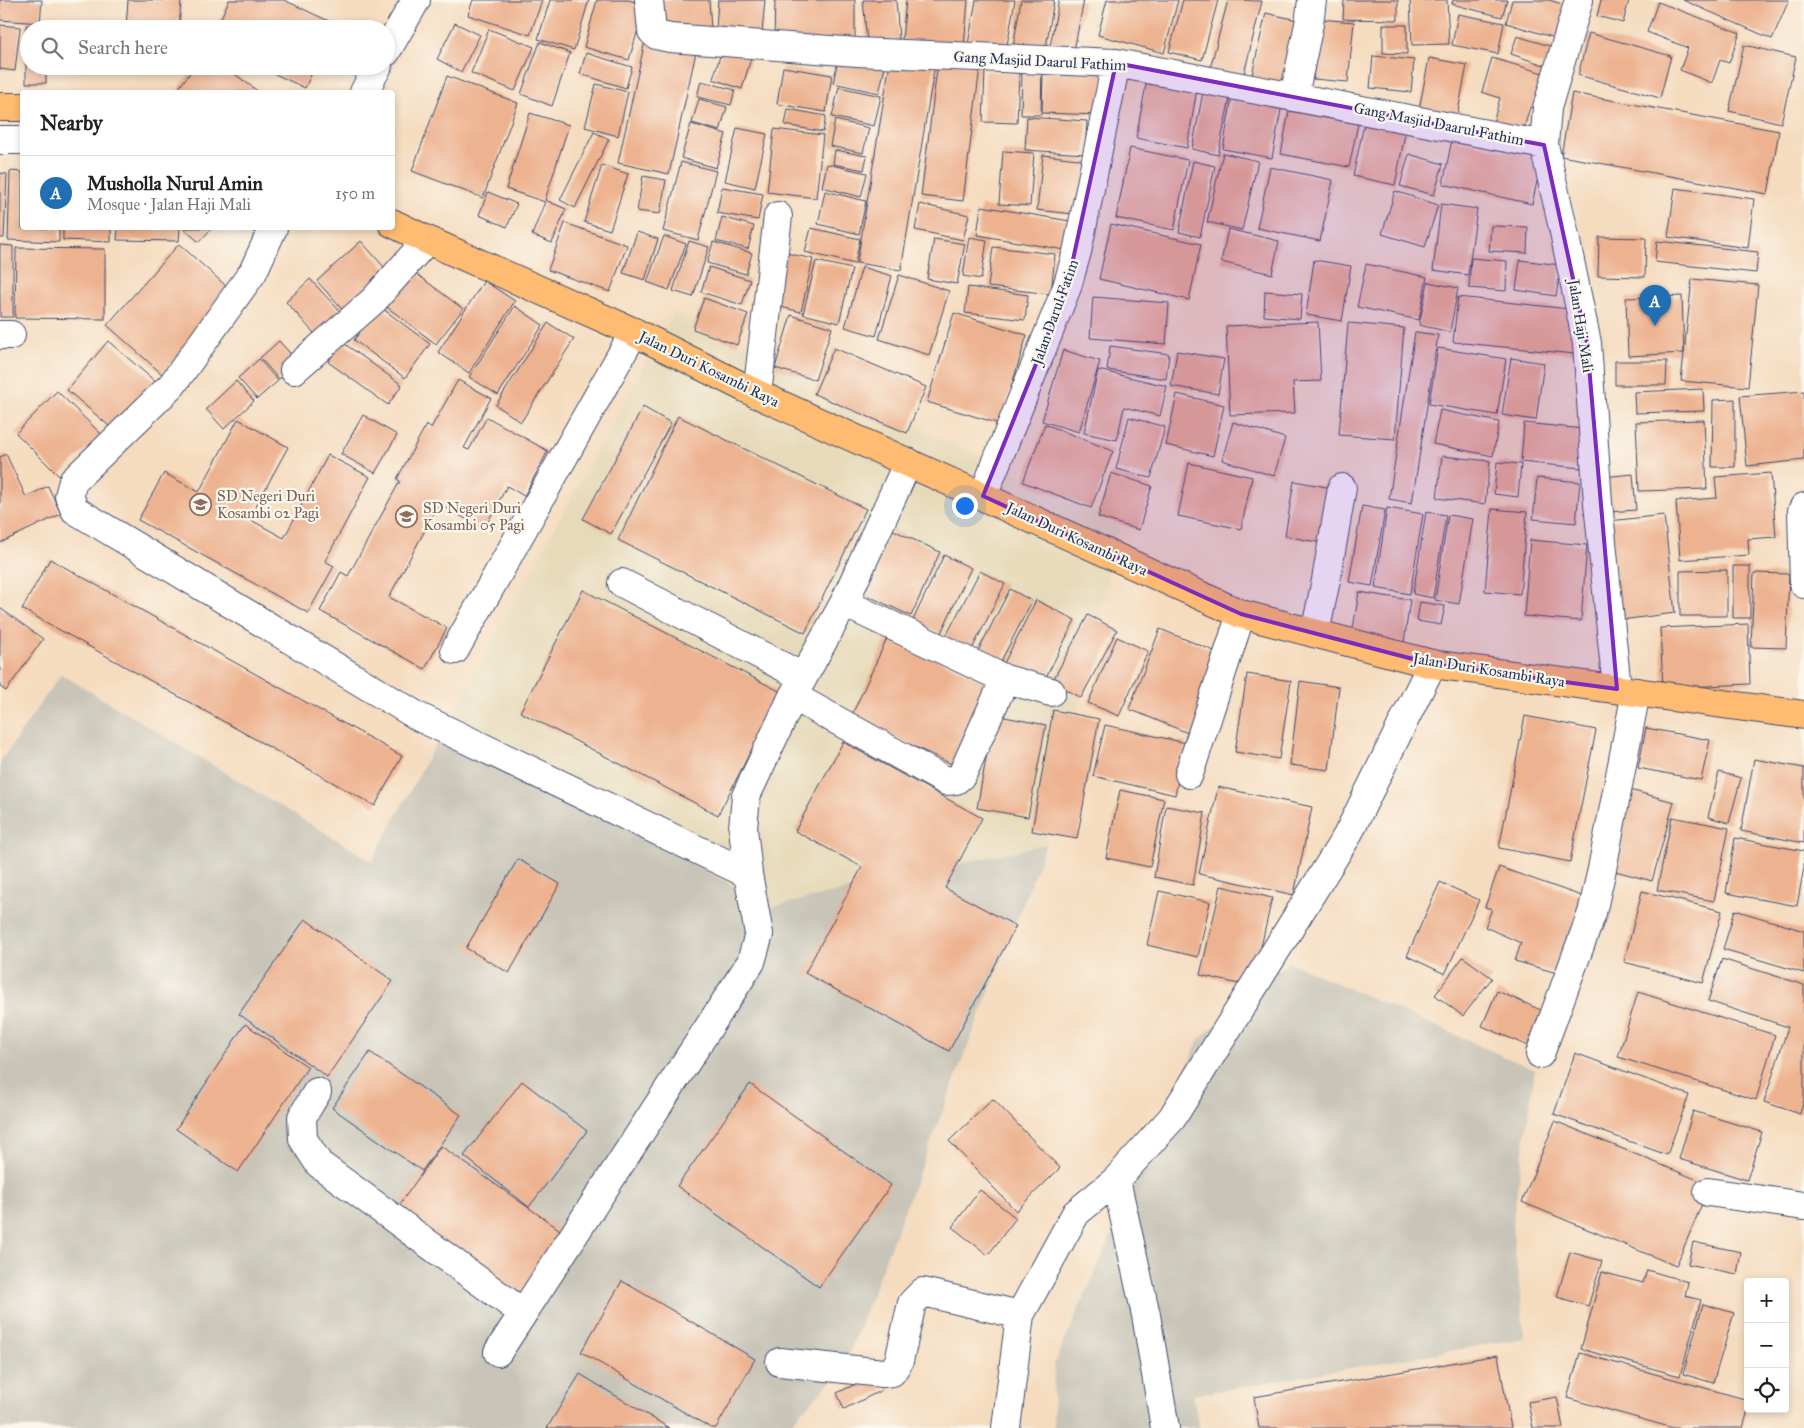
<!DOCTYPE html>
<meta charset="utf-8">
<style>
:root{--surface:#fff;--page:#f6f6f6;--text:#222;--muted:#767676;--line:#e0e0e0;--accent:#1f6fb2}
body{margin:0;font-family:"IM FELL Great Primer",serif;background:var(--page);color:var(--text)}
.controls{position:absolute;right:15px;bottom:15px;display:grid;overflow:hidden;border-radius:5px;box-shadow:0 2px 8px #0003}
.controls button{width:45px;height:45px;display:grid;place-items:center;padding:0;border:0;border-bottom:1px solid var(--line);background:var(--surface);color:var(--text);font:25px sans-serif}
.you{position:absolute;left:964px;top:505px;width:18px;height:18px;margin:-12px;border:4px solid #fff;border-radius:50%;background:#1a73e8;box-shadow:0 0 0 8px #1a73e833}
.badge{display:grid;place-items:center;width:32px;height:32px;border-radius:50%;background:var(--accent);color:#fff;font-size:16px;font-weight:700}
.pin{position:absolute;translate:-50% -41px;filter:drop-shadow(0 1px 2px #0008)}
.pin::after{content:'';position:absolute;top:26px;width:18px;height:15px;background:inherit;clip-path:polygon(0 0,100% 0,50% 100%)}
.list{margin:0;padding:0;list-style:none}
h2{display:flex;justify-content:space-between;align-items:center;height:65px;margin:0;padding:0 20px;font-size:21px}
h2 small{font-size:16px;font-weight:400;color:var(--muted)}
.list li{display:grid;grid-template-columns:32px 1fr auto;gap:15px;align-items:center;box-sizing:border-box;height:75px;padding:0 20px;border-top:1px solid var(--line)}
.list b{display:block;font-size:19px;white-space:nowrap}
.list p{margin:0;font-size:16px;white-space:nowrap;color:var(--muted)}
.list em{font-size:16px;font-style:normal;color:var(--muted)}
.icon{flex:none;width:28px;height:28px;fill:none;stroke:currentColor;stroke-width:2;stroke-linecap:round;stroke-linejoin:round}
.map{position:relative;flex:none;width:1804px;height:1428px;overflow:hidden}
.search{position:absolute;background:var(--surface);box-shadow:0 2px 8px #0003;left:20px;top:20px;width:375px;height:55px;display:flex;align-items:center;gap:12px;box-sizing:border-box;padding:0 18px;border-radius:28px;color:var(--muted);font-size:19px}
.panel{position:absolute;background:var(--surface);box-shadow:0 2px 8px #0003;left:20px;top:90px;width:375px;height:140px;border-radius:5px}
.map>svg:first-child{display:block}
</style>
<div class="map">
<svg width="1804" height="1428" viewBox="0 0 1804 1428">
<rect width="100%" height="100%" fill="#fbf7ec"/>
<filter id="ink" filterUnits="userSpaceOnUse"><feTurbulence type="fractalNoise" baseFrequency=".02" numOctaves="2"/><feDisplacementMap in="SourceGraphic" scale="10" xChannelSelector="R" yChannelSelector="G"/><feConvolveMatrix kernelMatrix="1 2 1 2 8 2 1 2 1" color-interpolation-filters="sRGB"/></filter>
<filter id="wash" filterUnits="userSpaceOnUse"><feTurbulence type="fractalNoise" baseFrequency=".0096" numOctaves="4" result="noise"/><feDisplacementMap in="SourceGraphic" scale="20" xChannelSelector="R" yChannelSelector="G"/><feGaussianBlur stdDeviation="1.12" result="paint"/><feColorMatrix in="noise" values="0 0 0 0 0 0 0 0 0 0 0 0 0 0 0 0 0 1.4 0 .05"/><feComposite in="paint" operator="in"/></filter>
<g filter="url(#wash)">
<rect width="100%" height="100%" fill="#f5dcbf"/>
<path fill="#e7daba" d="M674,311L1121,523L1046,844L772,907L445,727Z"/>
<path fill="#c8c4b8" d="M61,674L372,861L445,727L772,907L1046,844L843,1369L786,1428H0V762Z
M1289,962L1535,1070L1512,1225L1525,1338L1193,1395L1199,1428H1053L1054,1365L1199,1039Z"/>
<g id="blocks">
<path fill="#edb290" d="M0,0H42L40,23L0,20Z
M128,0H181L179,29L126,27Z
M229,0H284L335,24L333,29H216Z
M473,0H542L530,35L468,15Z
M550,0H589L574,50L538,39Z
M597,0H629L645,5L629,60L584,47Z
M661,0H709L711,28L664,32Z
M718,0H765L762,33L716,29Z
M775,0H855V41L774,40Z
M863,0H896L899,39L867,42Z
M906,0H968L964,46L902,40Z
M976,0H1015L1006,51L968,44Z
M1021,0H1054L1045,53L1013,47Z
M1059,0H1084L1074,50L1050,46Z
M1107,0H1178L1164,53L1098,35Z
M1183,0H1218L1202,60L1169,52Z
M1228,0L1262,1L1243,78L1210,69Z
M1344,0H1398V20L1343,19Z
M1410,0H1447L1449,44L1412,45Z
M1453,0H1507L1502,17L1452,4Z
M1512,0H1549L1572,7L1562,40L1506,23Z
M1601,0H1629L1623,23L1597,16Z
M1683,0H1789L1772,39Z
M1658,2L1740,33L1729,63L1720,60L1712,83L1680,70L1688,48L1647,32Z
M1266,13L1306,22L1291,88L1251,79Z
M1458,14L1504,23L1498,54L1452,45Z
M1319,19L1354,22L1348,82L1313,79Z
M455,23L480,35L461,72L437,59Z
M0,25L20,27L15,71L0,69Z
M26,25H46V29H29V66H46V83H26Z
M1383,25H1407V54L1383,53Z
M489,29L534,47L515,91L471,73Z
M1589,33L1671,56L1660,98L1578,75Z
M1517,36L1553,47L1547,66L1511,54Z
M645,41L696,52L669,174L618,163Z
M540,42L570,53L552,106L521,94Z
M724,43L753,51L742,89L713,79Z
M1744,45L1796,57L1781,123L1729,111Z
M586,53L632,67L626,88L580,74Z
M839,56L885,67L879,93L833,83Z
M891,56L935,64L901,270L857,263Z
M1373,56L1414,60L1411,92L1370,88Z
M1429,58L1467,65L1457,117L1419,110Z
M1492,58L1550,75L1540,110L1530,107L1523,132L1493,123L1500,98L1482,92Z
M938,61L980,67L963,201L921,196Z
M1022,65L1042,66L1041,115H1021Z
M195,66H224L259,92H182L178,89Z
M258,66H315L305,88Z
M783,67L832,75L826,112L777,104Z
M1043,68L1103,70L1101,115L1042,113Z
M985,71L1019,73L1017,123L983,122Z
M1148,74L1198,83L1187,148L1136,138Z
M447,76L518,103L483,198L412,171Z
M701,81L735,90L731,105L697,97Z
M1205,82L1232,88L1218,155L1192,149Z
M596,84L628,92L618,136L585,127Z
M839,87L881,96L874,126L832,117Z
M1233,90L1283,99L1272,158L1223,149Z
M1572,93L1779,131L1768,194L1561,156Z
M699,99L727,107L720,131L692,123Z
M1291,100L1360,114L1349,167L1281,154Z
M788,109L826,116L823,132L785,125Z
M530,113L569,125L545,200L566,209L552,243L532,235L545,202L506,189Z
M1366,115L1407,124L1395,185L1353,176Z
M1027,117L1087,121L1085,154L1025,150Z
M835,120L869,128L863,153L830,146Z
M691,124L726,134L716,168L681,158Z
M737,128L767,134L755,188L725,181Z
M774,129L823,135L816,198L767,192Z
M594,132L609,139L575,208L560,200Z
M1452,139L1542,159L1532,204L1443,184Z
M1130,148L1188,160L1174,230L1116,218Z
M835,150L867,156L864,170L833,164Z
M1003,151L1034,153L1030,206L999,204Z
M1223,153L1258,161L1242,230L1207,222Z
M1409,154L1443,164L1434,195L1400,186Z
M1043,155L1087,160L1082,215L1037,210Z
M1193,161L1215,166L1200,237L1179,232Z
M681,162L716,171L698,240L663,231Z
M827,164L867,173L861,197L822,187Z
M602,165L628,174L610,230L584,222Z
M1270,167L1333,180L1320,241L1257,228Z
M10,171L22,172V228H59V242L8,240Z
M0,173L7,174L4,238H0Z
M643,176L666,180L660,214L637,211Z
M722,187L763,194L758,220L717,213Z
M1675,188L1754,199L1748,248L1668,237Z
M825,191L866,201L859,234L818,224Z
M1395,191L1438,205L1425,247L1382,234Z
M488,192L517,204L507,227L479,215Z
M920,204L969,215L963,240L915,230Z
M1441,204L1477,209L1468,275L1433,270Z
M981,206L1076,222L1071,251L977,235Z
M722,217L754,226L748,249L716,241Z
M565,223L627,245L610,292L548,270Z
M1111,224L1201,244L1189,300L1099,279Z
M1491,226L1528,227L1527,253L1489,251Z
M63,228H111V242L63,240Z
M118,228H180L179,241L117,240Z
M183,228H212L199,242Z
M811,228L860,239L855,264L805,252Z
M1228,229L1279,241L1272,274L1221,262Z
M637,232L658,239L645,280L623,273Z
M664,236L686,244L669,290L647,282Z
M969,237L987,240L981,279L963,276Z
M1599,237L1646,238L1645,277L1598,276Z
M934,239L965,244L957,284L927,279Z
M361,241L391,275L347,315L317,281Z
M689,241L709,247L693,297L673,291Z
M1657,241L1758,252L1756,273L1655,262Z
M713,242L752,253L746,274L707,263Z
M179,244L234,293L162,374L107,325Z
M0,245L13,246V317H0Z
M993,247L1055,254L1051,294L988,287Z
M16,248L105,249V319L15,318Z
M782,252L813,259L801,312L769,304Z
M1471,258L1507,261L1506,291L1469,288Z
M1314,260L1351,266L1342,321L1306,315Z
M1520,260L1561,265L1556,296L1516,290Z
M816,261L852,269L839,323L803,314Z
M1366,264L1427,277L1419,320L1357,307Z
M406,266L463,309L436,344L379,301Z
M709,267L750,280L742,305L701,292Z
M862,267L892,276L876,336L845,327Z
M899,275L949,291L929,355L879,339Z
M310,279L347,319L322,342L286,302Z
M1692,279L1758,285L1748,387L1681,381Z
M484,281L515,301L469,373L438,352Z
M1428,282L1458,288L1450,332L1419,325Z
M968,287L1028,295L1025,320L965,313Z
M1265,291L1302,294L1300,319L1264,316Z
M1682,296L1684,353L1628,356L1626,298Z
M1093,297L1169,303L1166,344L1090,338Z
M1458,297L1579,310L1575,354L1453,342Z
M704,298L748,314L737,345L693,329Z
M379,306L430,344L405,378L354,340Z
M515,306L543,325L498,395L469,377Z
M954,313L1027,335L1000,424L927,402Z
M791,315L832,328L815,380L775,368Z
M1318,322L1321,381L1293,382L1295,413L1230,415L1226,326Z
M548,323L574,339L521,422L496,405Z
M1348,323L1404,328L1395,439L1339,435Z
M1415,332L1438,335L1412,503L1389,499Z
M108,341L157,383L116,432L67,390Z
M279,341L298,362L279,379L260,358Z
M342,342L402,385L388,405L328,362Z
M1110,346L1169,354L1166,379L1107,370Z
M834,348L926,387L907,433L814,394Z
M1438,348L1506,359L1497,415L1429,404Z
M1063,350L1100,361L1079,432L1042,421Z
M1177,351L1224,359L1218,394L1171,386Z
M1511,358L1544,363L1536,420L1502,415Z
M259,359L278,381L257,399L238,378Z
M1615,361H1667L1666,385H1615Z
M1098,370L1167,386L1160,416L1124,407L1117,440L1084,433Z
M458,380L491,398L464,448L469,450L487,417L548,451L524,496L507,486L484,529L439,504L389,597L447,628L425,669L320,611L341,572L348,576L400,481L397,479L426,425L431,428Z
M236,381L254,401L224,429L206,409Z
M1703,389L1704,411L1635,413L1634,392Z
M57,391L101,434L59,476L16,433Z
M1804,391V460L1747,466L1740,396Z
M1177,394L1224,405L1213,456L1166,445Z
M1735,399V467H1712L1713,400Z
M643,407L671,423L611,534L583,519Z
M1440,410L1499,422L1493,456L1433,444Z
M363,415L397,435L375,473L341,454Z
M678,416L866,509L805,633L618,540Z
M1129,417L1165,427L1151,478L1116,469Z
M238,419L288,447L249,519L284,538L328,455L370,477L325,561L334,566L308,613L138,520L164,473L199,492Z
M1704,420L1707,489L1639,491L1636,422Z
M1233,422L1285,438L1274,476L1222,460Z
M1524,423L1584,429L1581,468L1521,462Z
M1045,424L1113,451L1091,508L1023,482Z
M6,454L26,497L48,486L61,514L0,543V457Z
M1442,456L1490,461L1485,504L1437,498Z
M1497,462L1521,464L1518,497L1494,494Z
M1189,463L1252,477L1241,529L1178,516Z
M1111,473L1152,486L1139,530L1098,517Z
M1771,473L1776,537L1748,539L1749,555L1680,560L1676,501L1717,498L1715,477Z
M1633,474L1636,510L1608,512L1604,477Z
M1537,478L1580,482L1576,523L1533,519Z
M1294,481L1332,488L1323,543L1285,536Z
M1362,506L1385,510L1372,586L1349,582Z
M1387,508L1423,514L1410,594L1375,588Z
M1492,509L1527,512L1520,594L1485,591Z
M1426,512L1446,515L1433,598L1413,594Z
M1448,515L1473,519L1459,604L1435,600Z
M1664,515L1675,613L1621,620L1609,521Z
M891,529L940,552L911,616L862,593Z
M1530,540L1587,545L1581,621L1524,616Z
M944,555L971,568L941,633L913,620Z
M50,559L402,756L375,806L22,609Z
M1733,566H1750V618H1733Z
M1727,570V616H1680V571Z
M980,571L1005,584L971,651L945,638Z
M1754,573L1789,574L1786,648L1751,647Z
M1010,589L1032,601L1000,663L978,651Z
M583,590L781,692L718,815L520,712Z
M1359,592L1410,600L1404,643L1352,635Z
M1036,600L1075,620L1043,683L1004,663Z
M1420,602L1445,606L1441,625L1417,621Z
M0,608L43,639L6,691L0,687Z
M1088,615L1117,630L1081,698L1052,682Z
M1748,624L1750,684L1663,688L1660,628Z
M1160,629L1224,655L1193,735L1129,709Z
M888,636L993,686L956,766L851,717Z
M1117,637L1148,651L1119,716L1088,703Z
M1247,674L1291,681L1279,759L1235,752Z
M1300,681L1339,687L1329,770L1290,765Z
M1053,710L1099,719L1077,839L1032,831Z
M994,715L1046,725L1028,817L977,808Z
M1525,716L1596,730L1570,862L1499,848Z
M1105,725L1186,743L1175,795L1093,776Z
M1646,728L1710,740L1701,780L1638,768Z
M843,742L982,818L945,888L1016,926L949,1051L805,973L862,867L795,831Z
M1754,759L1804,768V843L1741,831Z
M1719,772L1741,778L1729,823L1708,817Z
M1218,787L1312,807L1294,895L1199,874Z
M1120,790L1164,799L1150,867L1106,858Z
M1630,790L1674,802L1652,881L1608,869Z
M1166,806L1205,813L1193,885L1154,877Z
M1672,817L1729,828L1714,901L1657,890Z
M1735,838L1804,851V867L1797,906L1726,893Z
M518,859L560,884L509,973L466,948Z
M1499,867L1590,899L1576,939L1568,936L1557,973L1515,961L1521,943L1485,927L1492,909L1485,907Z
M1440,882L1479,900L1445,974L1407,956Z
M1221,886L1272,898L1252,987L1200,975Z
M1159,891L1210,902L1198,957L1147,945Z
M1642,891L1722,911L1703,983L1624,962Z
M1735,910L1804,931V973L1723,949Z
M305,919L393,981L327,1077L239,1014Z
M1463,957L1492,978L1463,1016L1435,995Z
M1722,959L1804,985V1100L1800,1114L1764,1102L1788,1027L1708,1001Z
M1497,991L1550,1014L1535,1049L1482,1026Z
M1638,992L1775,1035L1756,1100L1618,1057Z
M245,1024L308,1067L238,1172L176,1129Z
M370,1052L461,1115L422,1171L332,1108Z
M1575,1053L1689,1095L1667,1155L1554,1114Z
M522,1081L587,1131L529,1207L464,1156Z
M750,1084L891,1185L819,1287L677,1186Z
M993,1099L1060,1168L1016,1211L949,1141Z
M1693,1111L1762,1132L1747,1180L1679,1159Z
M1555,1121L1710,1185L1676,1266L1522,1202Z
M441,1146L563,1232L517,1299L395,1211Z
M980,1190L1016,1218L988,1255L952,1227Z
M1693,1242L1741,1252L1737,1274L1688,1264Z
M1570,1252L1602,1261L1588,1306L1557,1297Z
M1647,1270L1688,1282L1685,1296L1701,1300L1680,1376L1581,1349L1602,1272L1643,1283Z
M622,1281L755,1359L716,1428H711L581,1352Z
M1703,1304L1734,1313L1713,1383L1683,1374Z
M1580,1353L1748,1400V1410L1743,1428H1673L1567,1398Z
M1498,1355L1511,1428H1259L1254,1397Z
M580,1374L669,1428H547Z
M875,1375L882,1390L844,1409L837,1393Z
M1557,1397L1563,1428H1533L1528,1402Z"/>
</g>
</g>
<g filter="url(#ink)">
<use href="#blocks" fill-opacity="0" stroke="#3c496d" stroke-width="1"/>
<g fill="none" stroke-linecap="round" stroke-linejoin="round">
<defs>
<path id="minor" d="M649,0L652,31L656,35L670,38L857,52L1116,63L1544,145
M1579,0L1547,108L1544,145L1564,232L1587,343L1598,503L1617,689
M386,52L416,0
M364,92L378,66
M1294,96L1309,24L1312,0
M0,140H22
M273,228L253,272L172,385L73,481L69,496L75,510L419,717L748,874
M0,335H11
M294,370L374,300L427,240
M757,394L778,216
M983,496L1067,287L1077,252L1116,63
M1804,507L1802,511L1804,584
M622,583L803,677
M844,603L1005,679
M1315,633L1326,580L1342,488
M455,650L634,332
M793,696L946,781L956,780L962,775L1005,679L1051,692
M1189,774L1241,614
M1540,1054L1592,913L1602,869L1636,692
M317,1092L302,1117L303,1139L319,1164L523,1313
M1116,1180L1146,1315L1165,1428
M1708,1192L1804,1206
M498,1352L751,962L759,934L748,874L743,828L746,796L793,696L844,603L908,462
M780,1362L883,1373L892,1372L899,1361L912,1303L923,1292L1020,1315
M1006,1428L1020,1315L1076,1213L1116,1180L1172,1118L1347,836L1432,664"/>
<path id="major" d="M0,107H22
M392,223L427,240L634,332L757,394L1241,614L1432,664L1804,715"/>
</defs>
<use href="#minor" stroke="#3c496d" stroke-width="30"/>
<use href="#major" stroke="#3c496d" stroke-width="30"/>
<use href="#minor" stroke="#fff" stroke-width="28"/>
<use href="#major" stroke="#ffbb71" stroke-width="28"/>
</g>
</g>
<path fill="#7b2cbf" fill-opacity="0.2" stroke="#7b2cbf" stroke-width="4" stroke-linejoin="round" d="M1116,63L1544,145L1587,343L1617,689L1432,664L1241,614L983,496L1067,287Z"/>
<defs>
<symbol id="school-ring" viewBox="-11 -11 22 22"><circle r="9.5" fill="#fbf7ec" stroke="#8d6e63" stroke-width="1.5"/><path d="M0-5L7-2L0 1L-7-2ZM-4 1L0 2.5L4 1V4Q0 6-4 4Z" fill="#8d6e63"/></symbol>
</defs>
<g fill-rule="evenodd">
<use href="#school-ring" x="188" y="492" width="25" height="25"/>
<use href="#school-ring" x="394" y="504" width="25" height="25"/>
</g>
<g text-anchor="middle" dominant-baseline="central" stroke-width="4.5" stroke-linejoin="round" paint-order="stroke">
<g font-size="15" fill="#1b2f5e" stroke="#fbf7ec">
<text transform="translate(1040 61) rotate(3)">Gang Masjid Daarul Fathim</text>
<text transform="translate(1439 124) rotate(11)">Gang Masjid Daarul Fathim</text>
<text transform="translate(1055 312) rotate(-70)">Jalan Darul Fatim</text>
<text transform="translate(1581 326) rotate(81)">Jalan Haji Mali</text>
<text transform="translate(709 369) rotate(26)">Jalan Duri Kosambi Raya</text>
<text transform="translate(1077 539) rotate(25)">Jalan Duri Kosambi Raya</text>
<text transform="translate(1489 670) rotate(9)">Jalan Duri Kosambi Raya</text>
</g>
<g font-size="15" fill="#785e54" stroke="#fbf7ec" text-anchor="start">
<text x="217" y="496">SD Negeri Duri<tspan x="217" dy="17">Kosambi 02 Pagi</tspan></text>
<text x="423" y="508">SD Negeri Duri<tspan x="423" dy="17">Kosambi 05 Pagi</tspan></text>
</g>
</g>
</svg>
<div class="controls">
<button>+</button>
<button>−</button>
<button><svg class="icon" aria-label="locate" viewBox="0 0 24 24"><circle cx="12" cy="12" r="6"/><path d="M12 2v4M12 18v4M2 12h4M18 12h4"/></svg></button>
</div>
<div class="you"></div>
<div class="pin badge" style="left:1655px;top:326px">A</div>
<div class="search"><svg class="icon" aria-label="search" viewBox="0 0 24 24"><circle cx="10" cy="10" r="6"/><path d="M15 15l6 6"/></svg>Search here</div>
<section class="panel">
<h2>Nearby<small></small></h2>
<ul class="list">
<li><span class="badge">A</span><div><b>Musholla Nurul Amin</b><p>Mosque · Jalan Haji Mali</p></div><em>150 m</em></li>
</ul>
</section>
</div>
